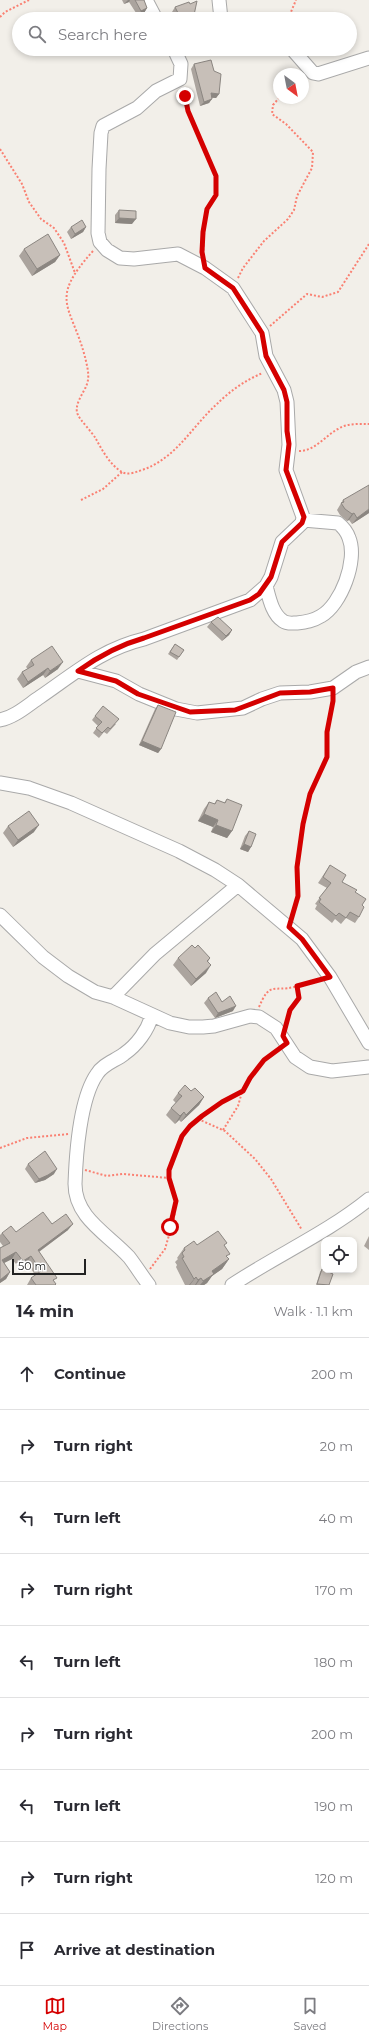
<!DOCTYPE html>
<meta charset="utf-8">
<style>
:root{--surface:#fff;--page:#f2f2f3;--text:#2b2b33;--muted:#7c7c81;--line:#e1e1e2;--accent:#d40000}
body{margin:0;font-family:Montserrat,sans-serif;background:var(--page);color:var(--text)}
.controls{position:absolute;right:12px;bottom:12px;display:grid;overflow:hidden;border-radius:8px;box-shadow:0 2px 6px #0003}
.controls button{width:36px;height:36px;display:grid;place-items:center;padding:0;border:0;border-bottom:1px solid var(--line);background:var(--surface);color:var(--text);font:20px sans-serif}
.compass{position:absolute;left:273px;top:68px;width:36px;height:36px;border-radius:50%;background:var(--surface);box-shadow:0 2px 6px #0003;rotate:148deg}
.scale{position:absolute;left:12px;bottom:10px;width:74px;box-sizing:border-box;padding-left:4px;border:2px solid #222;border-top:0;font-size:11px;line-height:14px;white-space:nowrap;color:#222;-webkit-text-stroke:3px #fff;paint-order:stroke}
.stop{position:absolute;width:12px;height:12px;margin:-9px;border:3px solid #d40000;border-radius:50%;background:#fff}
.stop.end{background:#d40000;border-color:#fff;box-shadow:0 1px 4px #0008}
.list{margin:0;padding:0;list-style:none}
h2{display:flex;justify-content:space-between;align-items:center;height:52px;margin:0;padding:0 16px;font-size:17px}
h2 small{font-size:13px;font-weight:400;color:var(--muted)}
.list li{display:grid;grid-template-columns:26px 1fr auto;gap:12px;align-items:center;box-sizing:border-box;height:72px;padding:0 16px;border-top:1px solid var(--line)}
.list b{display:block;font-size:15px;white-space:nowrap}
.list em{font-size:13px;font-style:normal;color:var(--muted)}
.icon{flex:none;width:22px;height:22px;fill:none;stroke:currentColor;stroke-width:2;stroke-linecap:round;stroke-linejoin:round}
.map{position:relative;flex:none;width:369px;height:1285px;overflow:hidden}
.search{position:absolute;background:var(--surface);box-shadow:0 2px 6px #0003;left:12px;right:12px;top:12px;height:44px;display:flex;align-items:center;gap:10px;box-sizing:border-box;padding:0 14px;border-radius:22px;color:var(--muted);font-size:15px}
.sheet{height:700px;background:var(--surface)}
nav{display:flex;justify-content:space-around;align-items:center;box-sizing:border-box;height:56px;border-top:1px solid var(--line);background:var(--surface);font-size:11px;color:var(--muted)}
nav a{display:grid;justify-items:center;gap:2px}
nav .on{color:var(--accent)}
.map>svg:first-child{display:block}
</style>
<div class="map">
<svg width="369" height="1285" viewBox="0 0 369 1285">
<rect width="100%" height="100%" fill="#f2efe9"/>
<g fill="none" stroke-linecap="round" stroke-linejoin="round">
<defs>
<path id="minor" d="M146,0L156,19
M219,0L221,19
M292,49L313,73L318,74L369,58
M266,586C269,597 272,614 283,621C287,624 292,623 297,623C306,622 313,621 321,616C341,605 358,560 349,538C347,532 343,527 338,523L303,520
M78,671L116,681L139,694L176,709L197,713L243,708L262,699L280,693L310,692L333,688L356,672L369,667
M0,720C15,717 28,705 40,697C75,673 102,649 144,639L250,600L266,586L271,577L282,542L302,523L303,517L286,470L289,445L287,402L284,390L266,356L262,333L233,288L205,268L178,254L134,259L120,258L107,250L100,242L98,233L99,169L101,133L103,126L137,108L156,91L180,79L181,64L174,49
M0,783L29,788L71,803L179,851L215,870L238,885L302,939L330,977L369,1043
M0,915L43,957L68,976L95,992L113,997L170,1023L189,1027H203L214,1026L250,1016L259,1017L276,1028L295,1057L310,1067L332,1071L369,1067
M113,997L155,954L238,885
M149,1285C142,1276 136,1266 129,1257C108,1234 75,1218 75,1184C76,1155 80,1098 97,1074C103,1064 115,1061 124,1054C137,1045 148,1030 152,1015
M232,1285C277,1255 327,1233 369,1199"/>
</defs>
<use href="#minor" stroke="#a9a9a9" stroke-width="15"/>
<path stroke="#fa8072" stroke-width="2" stroke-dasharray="2 2" stroke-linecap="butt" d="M0,17L5,12L29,0
M288,19L296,0
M183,90L188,111L216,176V195L207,209L205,217L203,255
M0,149L22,184L29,202L41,219L54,228L64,243L75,273
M93,251C48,301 71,304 85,357C87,366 90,375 87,384C84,393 73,405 78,415C80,420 92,432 96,439C102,450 110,465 122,472C127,475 134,473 139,471C176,460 191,427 218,403C230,391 247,379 263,373
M238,278L243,268L264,241L288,219L294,210L297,196L312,168L313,152L286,124L272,114L273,105L279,98
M270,326L307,294L322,297L338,292L369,244
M299,451C315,451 325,436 338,429C347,423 359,424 369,424
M81,500L103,489L122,472
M291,916L298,896L297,867L303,824L310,794L327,757V732L333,700
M259,1007C270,981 273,992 294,987C303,985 311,982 319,979
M287,1023L290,1009L299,998L297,987
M198,1119L225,1131L255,1159L271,1179L302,1230
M223,1130L238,1106L242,1092
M0,1148L27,1138L69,1134
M85,1170L107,1176L123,1174L169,1178
M150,1269L165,1249L174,1218L176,1201L169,1178V1170L182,1136L190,1126L202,1116L222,1102L243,1091L256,1070L264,1060L278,1050"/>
<use href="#minor" stroke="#fff" stroke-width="13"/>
</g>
<path fill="#aba49e" d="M122,0H144L147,8L144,13L138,16L129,2L124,4Z
M175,7L194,15L196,19H175L172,12Z
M194,64L219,94L216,98H212L209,103L200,106L191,69Z
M119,210L132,224L115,223V215Z
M71,227H86L83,232L71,239L67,232Z
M24,249L60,255L55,262L32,276L19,256Z
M343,500L369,513L352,524L349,520L347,521L340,515L337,510Z
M211,622L232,630L229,635L222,641L207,627Z
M175,644L184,650L177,660L168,654Z
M31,660L58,669L45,678L43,675L23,688L17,679L22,672L28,669L26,667Z
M158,705L161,749L158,753L139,745L155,709Z
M95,716L116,724L107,734L104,732L99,738L93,733L98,726L92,720Z
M227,799L232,831L227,838L211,832L213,827L198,821L204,809L209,802L214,804L217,800L224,803Z
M8,826L34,832L13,847L3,833Z
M249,831L251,847L248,852L240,849L245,836Z
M330,865L342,882L355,892L362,905L359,917L355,923L346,918L341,924L335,919L332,923L315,909L317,905L315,904L327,888L318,883Z
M195,948L210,958L208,962L206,973L191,986L173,965L178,958Z
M208,998L233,1011L215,1018L204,1003Z
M191,1091L204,1097L199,1105L181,1122L179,1120L175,1124L166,1115L171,1108L176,1103L173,1100L178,1093Z
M28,1164L54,1174L45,1180L35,1183L25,1169Z
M52,1224L68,1230L39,1252L56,1285H27L31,1278L35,1275L27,1262L19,1268L12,1259L4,1263L10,1272L6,1279L0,1283V1248L3,1246L0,1242V1235L2,1233L16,1232Z
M369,1236V1250L364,1246Z
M197,1245L225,1246L227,1257L229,1259L222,1269L212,1276L207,1283L204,1285H185L176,1267L177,1265L175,1262L178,1259L177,1258L184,1248Z
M322,1269L329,1285H316L320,1272Z"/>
<path fill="#8b8681" d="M128,0H130L129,2L124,4Z
M147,8L144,13L138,16L141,11Z
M211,93L219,94L216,98L208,97Z
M212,99L209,103L200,106L204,102Z
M119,218L136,219L132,224L115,223Z
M86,227L83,232L71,239L75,234Z
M60,255L55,262L32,276L37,269Z
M369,509V513L352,524L357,518Z
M354,513L349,520L347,521L352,514Z
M232,630L229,635L222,641L226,636Z
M63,662L58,669L45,678L50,671Z
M48,668L43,675L23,688L28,682Z
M142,741L161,749L158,753L139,745Z
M204,814L218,820L213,827L198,821Z
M39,825L34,832L13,847L18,840Z
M216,825L232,831L227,838L211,832Z
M244,844L251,847L248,852L240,849Z
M211,965L206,973L191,986L196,979Z
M236,1006L233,1011L215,1018L218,1013Z
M204,1097L199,1105L181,1122L186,1115Z
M184,1112L179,1120L175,1124L180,1116Z
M57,1169L54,1174L45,1180L35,1183L39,1179Z
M73,1224L68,1230L33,1256L38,1250Z
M16,1252L12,1259L0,1265L2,1260Z
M31,1256L27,1262L19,1268L23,1261Z
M229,1259L222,1269L212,1276L207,1283L204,1285H200L212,1271Z
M10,1272L6,1279L0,1283V1280Z
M196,1277L190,1285H189L194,1279Z
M201,1278L196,1285H195L198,1280Z"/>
<path fill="#c7bfb8" stroke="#8b8681" d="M135,0H144L147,8L141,11Z
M197,1L194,15L196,19H181L175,7L189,2L190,4Z
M211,60L214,71L221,74L219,94L211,93L212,99L204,102L194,64Z
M119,210L136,211V219L119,218Z
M82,220L86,227L75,234L71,227Z
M48,234L60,255L37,269L24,249Z
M369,485V509L357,518L354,513L352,514L345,509L341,503L344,502L343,500Z
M218,617L232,630L226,636L211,622Z
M175,644L184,650L179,657L170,652Z
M52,646L63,662L50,671L48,668L28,682L22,672L34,665L31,660Z
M158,705L176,712L161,749L142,741Z
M103,706L119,719L110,729L108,727L102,733L96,728L102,722L95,716Z
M227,799L242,805L232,831L216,825L218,820L204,814L209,802L215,804L217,800L225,803Z
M29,811L39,825L18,840L8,826Z
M249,831L256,834L251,847L244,844Z
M330,865L346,875L342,882L357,890L355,892L366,899L362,905L364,907L359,917L350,912L346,918L339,913L336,916L319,902L321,899L319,898L331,883L323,877Z
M192,945L195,948L198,945L210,958L207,961L211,965L196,979L178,958Z
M216,992L222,1002L230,996L236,1006L218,1013L208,998Z
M185,1085L191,1091L195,1088L204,1097L186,1115L184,1112L180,1116L171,1108L182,1096L178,1093Z
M45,1151L57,1169L48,1175L39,1179L28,1164Z
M43,1212L52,1224L66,1214L73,1224L38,1250L57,1278L53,1280L56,1284L55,1285H36L31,1278L41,1271L31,1256L23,1261L16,1252L2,1260L10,1272L0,1280V1248L10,1243L2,1233L11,1226L16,1232Z
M218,1231L227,1243L224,1245L230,1254L226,1256L229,1259L212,1271L214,1274L203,1281L201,1278L198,1280L196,1277L194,1279L182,1258L184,1257L182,1253L185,1250L184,1248L194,1241L197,1245Z
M322,1269L333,1274L329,1285L317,1284Z"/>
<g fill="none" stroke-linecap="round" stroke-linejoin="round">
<path stroke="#d40000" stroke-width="5" d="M170,1227L176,1201L169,1178V1170L182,1136L190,1126L202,1116L222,1102L243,1091L250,1078L264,1060L287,1043L283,1036L290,1010L299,998L297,986L330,977L302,939L289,927L298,896L297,867L303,824L310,794L327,757V732L333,701V688L310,692L280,693L235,710L190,712L138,694L116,681L78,671C99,656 119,645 144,638L250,600L259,594L271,577L282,542L302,523L304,517L286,470L289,444L287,431V402L284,390L266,356L262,333L233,288L205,268L202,252L203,232L207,209L216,195V176L188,111L185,96"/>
</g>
</svg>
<div class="controls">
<button><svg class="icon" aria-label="locate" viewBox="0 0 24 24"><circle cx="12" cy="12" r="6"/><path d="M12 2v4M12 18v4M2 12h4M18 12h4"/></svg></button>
</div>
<svg class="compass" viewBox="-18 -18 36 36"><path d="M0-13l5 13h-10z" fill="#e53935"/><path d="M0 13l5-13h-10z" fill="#7c7c81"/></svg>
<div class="scale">50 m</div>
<div class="stop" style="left:170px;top:1227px"></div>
<div class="stop end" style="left:185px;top:96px"></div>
<div class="search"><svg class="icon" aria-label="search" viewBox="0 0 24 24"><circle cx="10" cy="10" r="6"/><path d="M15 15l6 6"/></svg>Search here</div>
</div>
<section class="sheet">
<h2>14 min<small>Walk · 1.1 km</small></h2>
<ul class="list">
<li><svg class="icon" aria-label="ahead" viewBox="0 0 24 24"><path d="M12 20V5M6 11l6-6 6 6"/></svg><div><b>Continue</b></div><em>200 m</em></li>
<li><svg class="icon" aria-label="right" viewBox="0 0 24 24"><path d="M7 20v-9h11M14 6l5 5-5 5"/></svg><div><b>Turn right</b></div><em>20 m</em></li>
<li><svg class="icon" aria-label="left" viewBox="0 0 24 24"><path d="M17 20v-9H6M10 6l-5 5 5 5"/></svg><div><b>Turn left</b></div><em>40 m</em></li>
<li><svg class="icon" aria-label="right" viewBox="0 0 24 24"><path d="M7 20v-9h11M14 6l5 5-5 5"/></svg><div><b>Turn right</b></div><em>170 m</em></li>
<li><svg class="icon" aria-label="left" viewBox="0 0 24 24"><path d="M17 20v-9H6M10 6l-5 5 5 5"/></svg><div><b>Turn left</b></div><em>180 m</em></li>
<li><svg class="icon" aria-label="right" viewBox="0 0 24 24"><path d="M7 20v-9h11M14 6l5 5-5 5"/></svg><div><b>Turn right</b></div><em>200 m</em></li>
<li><svg class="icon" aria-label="left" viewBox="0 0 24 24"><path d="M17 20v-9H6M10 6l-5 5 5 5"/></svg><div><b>Turn left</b></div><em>190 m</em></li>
<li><svg class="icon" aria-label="right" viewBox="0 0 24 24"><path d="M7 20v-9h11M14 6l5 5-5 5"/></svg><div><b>Turn right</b></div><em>120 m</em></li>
<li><svg class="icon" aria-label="arrive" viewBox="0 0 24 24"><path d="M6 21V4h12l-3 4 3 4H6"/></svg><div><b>Arrive at destination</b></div></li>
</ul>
</section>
<nav>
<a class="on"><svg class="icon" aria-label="map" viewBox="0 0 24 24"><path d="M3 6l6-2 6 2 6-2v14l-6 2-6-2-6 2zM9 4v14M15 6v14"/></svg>Map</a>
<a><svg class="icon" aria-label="directions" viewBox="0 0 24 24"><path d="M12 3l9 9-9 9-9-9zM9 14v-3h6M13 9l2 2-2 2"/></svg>Directions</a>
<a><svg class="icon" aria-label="saved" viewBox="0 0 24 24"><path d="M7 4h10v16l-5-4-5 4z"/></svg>Saved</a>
</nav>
